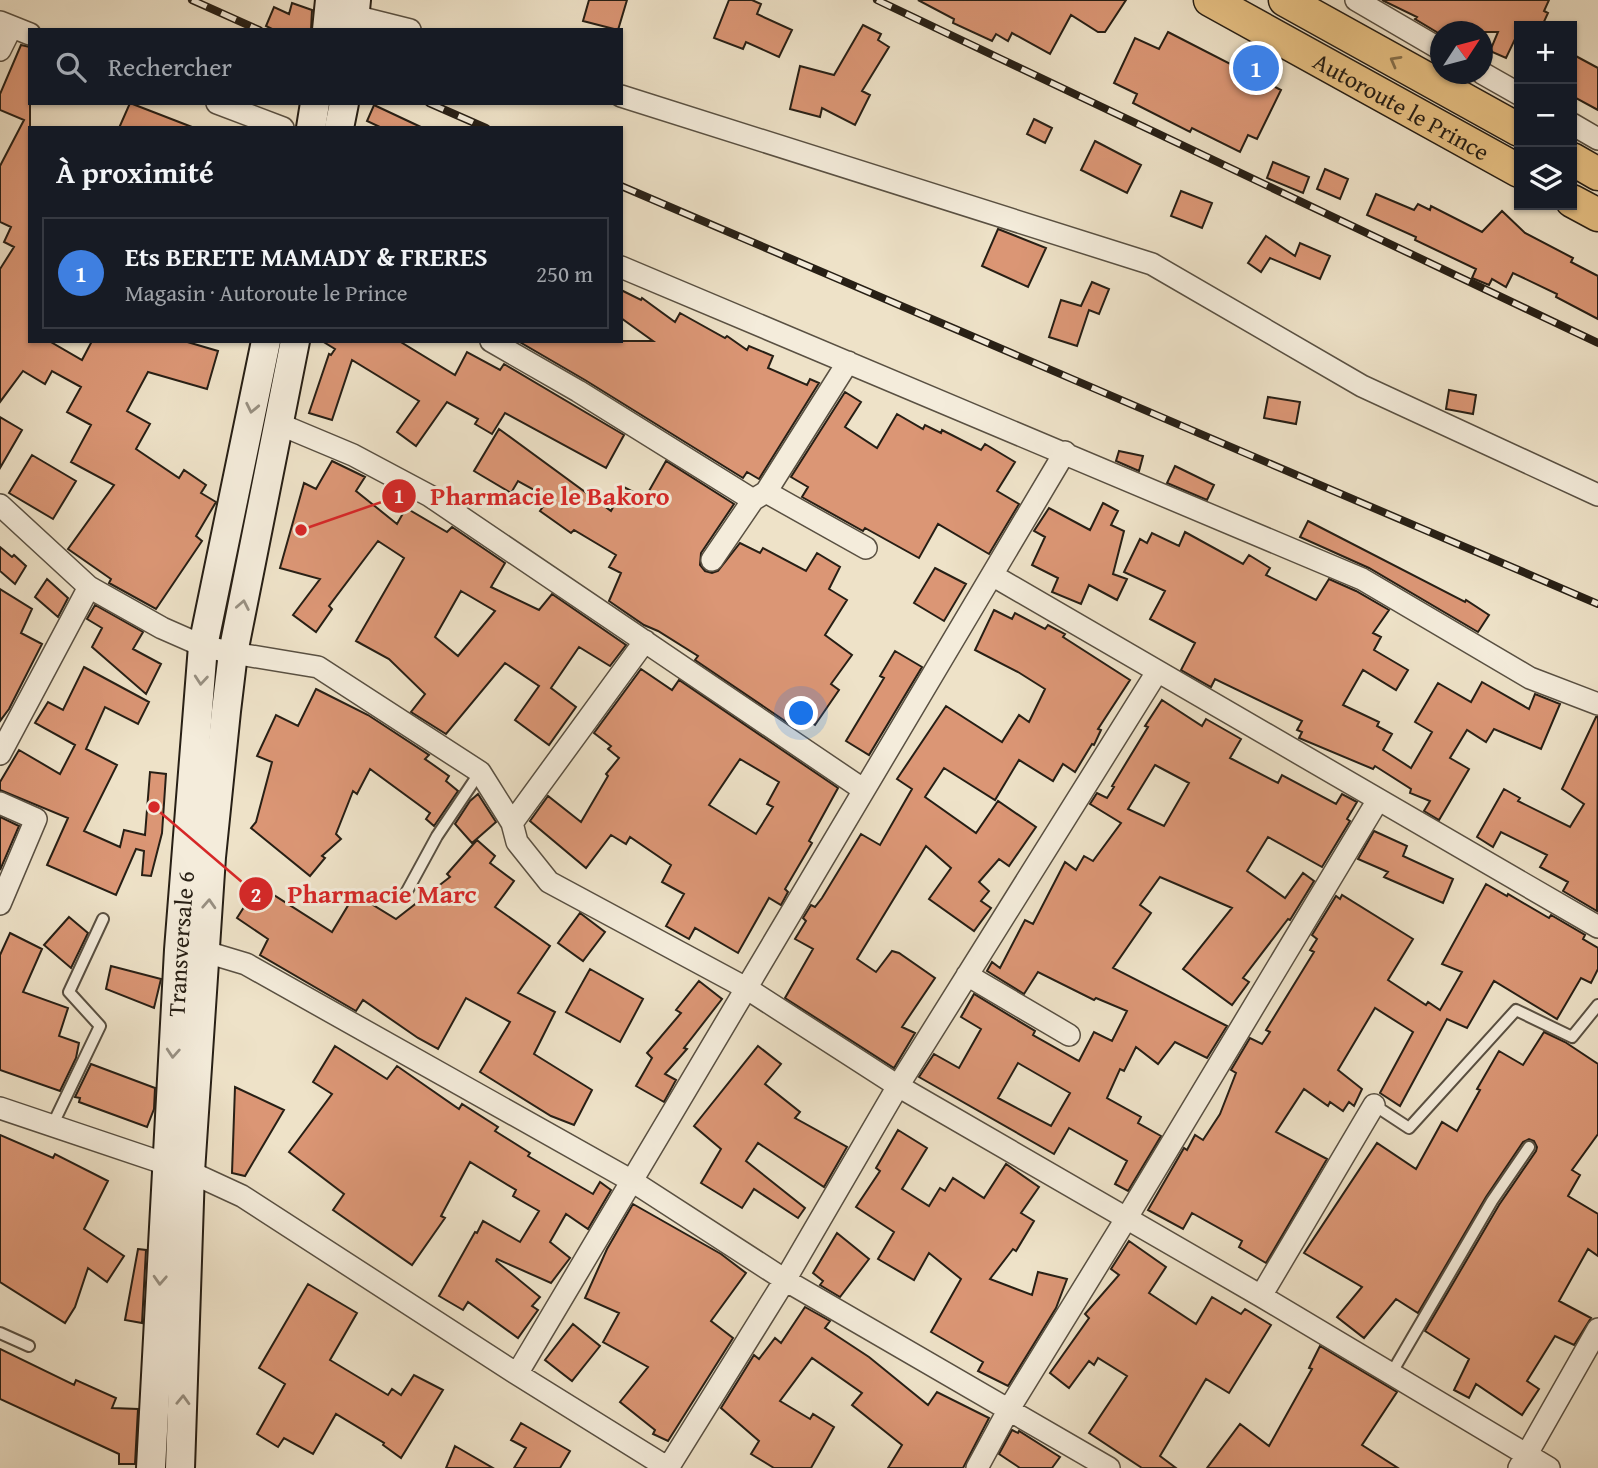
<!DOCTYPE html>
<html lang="fr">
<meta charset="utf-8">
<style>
:root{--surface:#171b24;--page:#20242c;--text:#f1f3f6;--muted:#9ea1a6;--line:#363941;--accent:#7c3aed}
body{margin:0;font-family:"Gentium Book Plus",serif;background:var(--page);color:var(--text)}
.controls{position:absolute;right:21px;top:21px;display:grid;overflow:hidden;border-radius:0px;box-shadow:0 2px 5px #0004}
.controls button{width:63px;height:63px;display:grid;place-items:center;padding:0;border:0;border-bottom:2px solid var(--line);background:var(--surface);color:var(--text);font:35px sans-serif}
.compass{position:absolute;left:1430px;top:21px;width:63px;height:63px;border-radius:50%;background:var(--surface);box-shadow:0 2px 5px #0004;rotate:54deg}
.you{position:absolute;left:802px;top:714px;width:24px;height:24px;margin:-18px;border:5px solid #fff;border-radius:50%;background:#1a73e8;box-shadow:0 0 0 10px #1a73e833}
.badge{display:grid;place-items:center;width:46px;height:46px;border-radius:50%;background:var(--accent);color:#fff;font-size:23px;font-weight:700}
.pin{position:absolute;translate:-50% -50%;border:4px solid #fff;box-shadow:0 2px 7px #0006}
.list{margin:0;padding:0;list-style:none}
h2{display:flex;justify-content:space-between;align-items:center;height:91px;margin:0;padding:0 28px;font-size:30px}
h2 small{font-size:23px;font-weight:400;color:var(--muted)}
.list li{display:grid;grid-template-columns:46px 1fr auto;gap:21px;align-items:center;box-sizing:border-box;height:112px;margin:0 14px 14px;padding:0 14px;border:2px solid var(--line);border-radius:0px}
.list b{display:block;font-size:26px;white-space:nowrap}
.list p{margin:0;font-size:23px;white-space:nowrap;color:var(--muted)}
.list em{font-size:23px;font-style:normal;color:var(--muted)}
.icon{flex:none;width:38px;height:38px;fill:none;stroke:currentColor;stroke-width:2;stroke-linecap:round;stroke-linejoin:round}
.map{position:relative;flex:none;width:1598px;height:1468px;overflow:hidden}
.search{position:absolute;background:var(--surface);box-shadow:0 2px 5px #0004;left:28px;top:28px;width:595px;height:77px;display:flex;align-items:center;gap:18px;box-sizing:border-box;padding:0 24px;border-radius:0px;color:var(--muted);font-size:26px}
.panel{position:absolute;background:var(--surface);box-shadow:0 2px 5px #0004;left:28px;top:126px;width:595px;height:217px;border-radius:0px}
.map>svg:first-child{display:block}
</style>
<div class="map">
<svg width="1598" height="1468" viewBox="0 0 1598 1468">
<rect width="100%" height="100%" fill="#eee2c8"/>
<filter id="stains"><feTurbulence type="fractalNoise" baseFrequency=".00286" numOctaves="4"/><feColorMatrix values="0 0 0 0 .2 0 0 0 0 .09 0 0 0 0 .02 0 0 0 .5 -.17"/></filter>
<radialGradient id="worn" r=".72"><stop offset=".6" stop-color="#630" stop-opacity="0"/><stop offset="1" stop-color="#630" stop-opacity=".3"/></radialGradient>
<path fill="#db9675" stroke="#271f15" stroke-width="2" fill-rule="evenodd" d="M589,0H627L618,30L583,21Z
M729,0H752L761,4L757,14L792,30L779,57L746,42L743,49L714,38Z
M918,0H1126L1105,32H1098L1071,15L1050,54L1012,33L1008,41L996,34L992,41L953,23L954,19Z
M1382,0H1549L1544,11L1548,13L1542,26H1519V41L1515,39L1506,58L1490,51L1498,32H1440V34L1415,19L1417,17Z
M292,3L312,10L311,30H274L266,26L274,7L289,14Z
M863,25L881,34L878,40L889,47L862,91L870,95L855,125L822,108L820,117L790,109L800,66L834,75Z
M1168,32L1281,90L1257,139L1248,135L1240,152L1192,128L1190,132L1133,103L1137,94L1114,83L1135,38L1159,49Z
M21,45L30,47V341H49L82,360L92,341H184L218,351L207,389L148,372L127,411L150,424L136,449L179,478L184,470L206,485L201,493L216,502L196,536L202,541L156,609L109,583L111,579L68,549L114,485L71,462L91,425L67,412L81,387L52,371L45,384L23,371L0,402V269L14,247L4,242L11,227L0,222V166L24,120L0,110V94Z
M1572,54L1598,68V110L1572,96Z
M130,103L192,127V128H119Z
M374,105L423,128H382L367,121Z
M1034,119L1052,128L1045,143L1027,134Z
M1095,141L1141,165L1127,193L1081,170Z
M1273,162L1309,177L1303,193L1267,178Z
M1325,169L1348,179L1340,199L1317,189Z
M1181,191L1212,203L1202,228L1171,216Z
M1376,194L1414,210L1418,204L1430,210L1431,206L1482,232L1502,211L1525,233L1573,258L1571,262L1598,276V319L1556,297L1557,294L1513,273L1506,287L1492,279L1489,285L1472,278L1476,269L1415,240L1416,237L1367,215Z
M998,229L1046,248L1028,287L982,266Z
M1266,236L1295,256L1300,243L1330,256L1320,279L1270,258L1261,272L1248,263Z
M1092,282L1109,289L1099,314L1089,310L1077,346L1049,337L1061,300L1081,306Z
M621,290L641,300L642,298L675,322L680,313L725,338L727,336L747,350L749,346L773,356L768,368L807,385L810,379L819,383L759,479L747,472L743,478L585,380L518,341H653L621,318Z
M322,341H399L455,375L467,352L500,370L504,364L624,435L606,468L505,413L492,434L475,424L478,419L447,402L416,446L397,432L419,401L352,360L332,420L309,413L329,354L331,355L335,349Z
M1449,390L1476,395L1473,414L1446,409Z
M845,392L861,402L845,427L877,448L897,414L923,429L925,425L941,433L942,430L981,450L985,444L1015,462L997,491L1019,504L989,554L938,524L919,558L865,528L863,531L802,497L808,487L791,477Z
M1268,397L1300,402L1296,424L1264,418Z
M0,417L22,430L0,468Z
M499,429L611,511L624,487L645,498L666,461L734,504L701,553L700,565L705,571L712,573L718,571L740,543L760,553L763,548L806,571L817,553L840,567L829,589L847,600L825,635L852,655L831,684L839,690L815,725L795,712L788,723L695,660L698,656L658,631L644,625L609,601L621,573L609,567L616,555L574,530L571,533L540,511L549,498L518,481L511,493L474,471Z
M1119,451L1143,456L1139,471L1116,461Z
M32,455L76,481L53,519L9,493Z
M332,461L365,477L356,491L397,524L406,508L447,532L452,527L505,563L491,587L539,610L552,594L626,645L610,666L579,647L551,688L576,707L549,745L515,720L539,686L505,663L446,734L411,712L425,694L389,659L356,641L404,558L378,541L329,606L332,609L316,632L293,615L320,579L280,568L304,483L316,489ZM461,591L495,611L458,656L435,637Z
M1175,466L1214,485L1207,500L1167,483Z
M1103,503L1118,511L1111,525L1124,531L1113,574L1127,579L1117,600L1089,585L1081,604L1052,592L1058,578L1032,565L1045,537L1034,531L1049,508L1090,530Z
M1308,521L1465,602L1466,600L1489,615L1478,632L1369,568L1300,537Z
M1185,532L1243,564L1249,555L1270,568L1266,575L1316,600L1329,579L1356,591L1389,610L1373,633L1381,637L1374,650L1408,670L1396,690L1363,670L1343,705L1379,722L1377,726L1392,734L1383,750L1411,768L1432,732L1415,722L1438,683L1471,702L1482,682L1529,709L1535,694L1560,704L1541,749L1494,729L1486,742L1467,730L1450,758L1469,769L1439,820L1424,811L1430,801L1410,793L1411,789L1375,766L1373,769L1299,738L1302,732L1297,730L1302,721L1215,679L1211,687L1181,670L1195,643L1150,619L1165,591L1124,572L1140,539L1147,543L1152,533L1179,546Z
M0,547L12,557L14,555L26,566L15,584L0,571Z
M935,568L966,584L944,621L914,603Z
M47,579L68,598L58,617L35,597Z
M0,589L32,609L21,633L42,644L9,709L0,721Z
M95,605L143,632L133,649L161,664L146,694L92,647L102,628L87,619Z
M994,610L1012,619L1015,613L1045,629L1048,625L1065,634L1063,637L1130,680L1098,729L1101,730L1094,745L1092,744L1075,772L1063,764L1053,781L1019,760L995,800L944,768L925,797L976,833L998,801L1036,827L1009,866L999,859L979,882L989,891L981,901L991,908L974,931L929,899L951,868L926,846L857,959L876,972L892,951L899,953L935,978L902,1027L915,1033L894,1068L785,998L813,949L795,939L806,921L803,918L811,905L815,907L822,898L861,834L880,845L912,789L897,779L946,706L1002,742L1019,715L1029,722L1045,689L1018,672L975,650Z
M895,651L922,667L869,755L846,741L884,678L880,676Z
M84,667L149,702L138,724L105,707L86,749L117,765L84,831L120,847L124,830L145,835L150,772L166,774L162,833L151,876L142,875L144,851L136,849L116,895L47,865L68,818L0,790V782L19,750L60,774L75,745L35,723L48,702L63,710Z
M641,669L672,690L679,680L838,788L809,841L812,843L785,889L788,892L781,905L769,898L738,953L695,928L689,939L666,926L684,894L662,882L671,865L630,837L626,844L611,835L586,868L530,821L548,796L581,822L608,776L606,774L619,758L608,749L611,746L594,733ZM740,759L779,782L767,804L773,807L756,834L709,805Z
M316,689L368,715L429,755L425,759L449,776L446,781L458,791L434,826L426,819L430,813L370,769L357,794L353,791L336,834L341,839L322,856L325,858L310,876L251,828L256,822L272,762L257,756L276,715L298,726Z
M1162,700L1202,726L1206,719L1241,739L1230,758L1278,783L1282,775L1336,804L1342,794L1357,802L1347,819L1350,821L1322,867L1268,837L1247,871L1285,898L1303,873L1314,881L1290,920L1288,919L1243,978L1249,982L1232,1005L1183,969L1232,908L1160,877L1140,905L1151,913L1113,968L1227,1026L1207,1058L1175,1042L1158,1064L1136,1047L1124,1071L1120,1069L1107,1098L1141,1117L1138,1123L1161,1136L1128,1191L1115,1184L1127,1161L1069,1128L1054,1154L919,1077L934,1054L959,1068L981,1029L961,1017L974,994L1035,1031L1033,1035L1079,1061L1094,1032L1112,1041L1127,1011L1096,998L1094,1000L1038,972L1024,994L987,971L992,962L1000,968L1025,920L1033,924L1065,862L1076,870L1084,856L1093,861L1121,823L1090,804L1097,793L1107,798L1114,787L1112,786L1148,727L1145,726ZM1155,765L1189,783L1164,826L1128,809ZM1018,1063L1070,1093L1051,1126L998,1098Z
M1596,717H1598L1597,911L1563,891L1568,882L1540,867L1547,855L1501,832L1493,847L1477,837L1504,789L1520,798L1518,801L1570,827L1584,804L1562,789Z
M478,794L496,822L472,843L455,824L470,801Z
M0,817L19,826L0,870Z
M1374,831L1407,846L1403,856L1453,879L1443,903L1384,877L1388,872L1358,859Z
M477,840L495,856L490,863L514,881L495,907L550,946L518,993L555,1012L534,1054L592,1090L574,1125L551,1116L480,1072L510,1022L466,998L438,1049L418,1038L363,1000L356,1011L260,955L268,939L237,918L258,885L332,932L355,894L396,919L450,877L447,874Z
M1486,884L1507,896L1508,894L1549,918L1551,915L1585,935L1583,939L1598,948V969L1591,983L1581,978L1557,1019L1494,981L1467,1028L1447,1019L1400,1106L1380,1093L1413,1032L1375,1008L1338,1070L1362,1089L1354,1106L1349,1102L1343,1111L1330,1102L1328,1106L1304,1089L1276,1132L1327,1159L1266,1263L1239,1247L1242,1241L1192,1213L1183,1229L1148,1210L1184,1148L1187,1150L1195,1135L1203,1140L1220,1114L1236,1073L1231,1070L1250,1038L1262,1044L1270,1032L1266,1030L1314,952L1310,950L1317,939L1312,935L1336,896L1340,899L1342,895L1413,939L1388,980L1426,1005L1428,1002L1440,1010L1462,972L1442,964Z
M580,913L605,932L583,961L558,943Z
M69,917L88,933L71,968L44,945Z
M10,933L42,949L23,992L68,1008L59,1036L79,1043L76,1058L60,1091L0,1070V955Z
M111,966L161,979L154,1008L106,989Z
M590,969L643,999L620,1042L566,1012Z
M699,981L722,999L684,1048L687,1049L665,1074L676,1080L664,1102L636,1086L652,1058L647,1053L681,1013L676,1010Z
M1544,1032L1565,1042L1598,1064V1134L1572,1170L1580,1175L1568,1196L1598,1214V1256L1588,1249L1559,1301L1591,1318L1574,1345L1555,1336L1527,1381L1539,1389L1522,1415L1476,1384L1469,1398L1454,1390L1469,1359L1425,1331L1499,1205L1536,1151L1537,1147L1534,1141L1529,1139L1523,1142L1486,1197L1418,1313L1396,1299L1364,1338L1337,1317L1362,1287L1304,1253L1377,1143L1416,1169L1442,1122L1457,1131L1480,1090L1477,1089L1499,1051L1523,1065Z
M335,1046L387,1079L397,1066L459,1109L462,1104L498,1127L495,1131L530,1153L528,1156L593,1194L600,1182L611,1190L588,1229L566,1214L550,1242L570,1258L551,1283L497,1259L496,1261L540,1297L532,1306L538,1310L518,1338L468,1302L463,1310L439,1296L475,1232L477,1233L483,1221L520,1242L539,1211L513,1196L516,1190L470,1162L441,1216L445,1218L412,1265L333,1210L344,1194L289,1152L332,1094L313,1082Z
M758,1046L781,1064L765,1084L800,1112L795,1118L847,1147L824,1187L758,1143L746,1161L805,1208L798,1218L754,1189L742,1208L701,1183L721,1149L694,1126Z
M91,1064L155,1088L154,1109L147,1127L79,1102L80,1098L75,1097Z
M235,1087L284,1110L245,1176L232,1173Z
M898,1130L927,1148L902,1189L929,1206L940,1188L945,1191L953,1178L984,1198L1006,1164L1039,1187L1021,1213L1034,1221L1016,1251L1013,1249L990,1279L1032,1295L1038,1272L1067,1279L1056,1308L1008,1386L978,1371L983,1362L931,1332L961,1279L929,1253L914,1280L878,1259L894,1232L856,1207L880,1171L876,1168Z
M0,1135L53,1158L55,1154L108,1181L84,1229L124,1256L107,1282L88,1268L75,1307L65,1323L0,1282Z
M633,1204L721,1254L746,1273L711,1321L733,1338L668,1441L653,1434L655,1430L620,1402L648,1367L603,1342L619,1313L585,1298L607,1249Z
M837,1233L869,1259L840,1297L820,1285L823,1281L813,1273Z
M1129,1241L1166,1267L1149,1293L1196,1324L1212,1297L1241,1314L1245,1309L1271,1325L1229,1393L1206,1379L1160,1456L1176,1468H1142L1089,1433L1127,1376L1098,1358L1094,1365L1089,1361L1069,1388L1050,1373L1089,1318L1085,1314L1119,1275L1111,1269Z
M138,1249L146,1250L142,1323L125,1320Z
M308,1284L357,1313L330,1360L388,1395L392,1389L401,1395L414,1375L443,1390L401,1458L383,1445L384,1443L336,1414L313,1454L284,1438L278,1447L257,1434L285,1384L259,1368Z
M805,1307L830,1321L825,1328L869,1357L928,1405L937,1392L989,1418L963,1468H888L902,1445L852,1405L862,1393L812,1358L780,1401L810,1419L813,1414L834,1427L811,1468H774L751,1454L759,1441L721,1408L754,1355L759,1359L775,1338L781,1343Z
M573,1324L600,1346L572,1381L545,1360Z
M1320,1346L1397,1392L1362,1445L1398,1468H1207L1240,1424L1269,1446L1312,1369L1309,1368Z
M0,1349L74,1385L76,1380L116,1398L112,1408L138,1409L135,1464H119V1454L0,1399Z
M521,1423L570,1451L560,1468H514L526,1448L511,1440Z
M1012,1430L1018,1433L1019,1431L1060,1457L1052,1468H1020L999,1454Z
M455,1446L493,1468H446Z"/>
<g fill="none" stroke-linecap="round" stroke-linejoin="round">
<defs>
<path id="service" d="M406,893L437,836L480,772
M1374,1105L1409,1128L1516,1010L1572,1037L1598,1005
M52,1126L100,1026L69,992L103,919
M0,1333L29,1346
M1391,1374L1492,1201L1529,1147"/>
<path id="minor" d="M1356,0L1440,49
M354,16L410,30
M0,22L30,34
M0,50L11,28
M1482,73L1519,94
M621,96L1152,264L1362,386L1598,495
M217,103L283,128
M1572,124L1598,139
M621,267L1362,579L1530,678L1598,704
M491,341L578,391L753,500
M279,424L353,455L430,496L864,790
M766,492L866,548
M0,505L89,587L162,628L203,646L233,653L318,667L480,772L512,823L517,842L549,882L746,988L898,1086L1261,1296L1549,1468
M712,560L753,500L766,492L848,362
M992,575L1598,927
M0,754L89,587
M0,803L36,819L0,904
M512,823L645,641
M206,952L246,964L632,1181L785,1280L1109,1468
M967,975L1069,1035
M0,1108L190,1172L242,1196L517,1374L668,1468L785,1280L898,1086L1157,672
M1261,1296L1374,1105
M517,1374L1065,452
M977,1468L1009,1409L1126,1219L1378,800
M1519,1468L1598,1329"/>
<g id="secondary">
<path d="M327,30L330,0"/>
<path d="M353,30L356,0"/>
<path d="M311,128L315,103"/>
<path d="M339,128L344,103"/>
<path id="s1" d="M151,1468L179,950L203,646L266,341"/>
<path d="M180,1468L190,1172L211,857L226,711L233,653L295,341"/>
</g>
<g id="primary">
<path id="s2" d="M1210,0L1519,171"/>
<path d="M1285,0L1519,130"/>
<path d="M1572,159L1598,174"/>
<path d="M1572,201L1598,215"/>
</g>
</defs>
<use href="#service" stroke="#595042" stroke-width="14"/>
<use href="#minor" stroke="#595042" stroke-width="24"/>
<use href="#secondary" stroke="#271f15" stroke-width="32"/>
<use href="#primary" stroke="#271f15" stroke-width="35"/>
<use href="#service" stroke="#f4ecdb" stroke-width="10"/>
<use href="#minor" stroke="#f4ecdb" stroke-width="21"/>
<use href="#secondary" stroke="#f4ecdb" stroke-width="28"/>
<use href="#primary" stroke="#e7c184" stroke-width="32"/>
<defs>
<path id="rail" d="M192,0L259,30
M877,0L1598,343
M429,103L486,128
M621,186L1598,604"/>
</defs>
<use href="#rail" stroke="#271f15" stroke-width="8"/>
<use href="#rail" stroke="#f4ecdb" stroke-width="5" stroke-dasharray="16" stroke-linecap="butt"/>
</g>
<defs><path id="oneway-chevron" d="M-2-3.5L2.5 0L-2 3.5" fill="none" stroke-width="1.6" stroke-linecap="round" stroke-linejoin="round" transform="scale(1.75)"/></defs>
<use stroke="#87704c" href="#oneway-chevron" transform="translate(1395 61) rotate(-151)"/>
<g stroke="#989082">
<use href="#oneway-chevron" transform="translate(252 408) rotate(102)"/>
<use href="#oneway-chevron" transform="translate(243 605) rotate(-79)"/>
<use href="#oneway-chevron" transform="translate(201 680) rotate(95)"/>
<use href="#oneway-chevron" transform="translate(209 904) rotate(-87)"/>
<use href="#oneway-chevron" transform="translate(173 1053) rotate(94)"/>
<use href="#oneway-chevron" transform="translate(160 1280) rotate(93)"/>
<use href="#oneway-chevron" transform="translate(183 1400) rotate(-88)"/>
</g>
<g text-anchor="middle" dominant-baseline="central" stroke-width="6" stroke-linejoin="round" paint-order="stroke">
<g font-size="24" fill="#271f15" stroke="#f4ecdb">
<text stroke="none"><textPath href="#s2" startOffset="219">Autoroute le Prince</textPath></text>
<text stroke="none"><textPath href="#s1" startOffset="525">Transversale 6</textPath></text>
</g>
</g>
<path fill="none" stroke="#d62828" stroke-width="2.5" d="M301 530L399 496M154 807L256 894"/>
<g fill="#d62828" stroke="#f4ecdb" stroke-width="2.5">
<circle cx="301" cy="530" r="7"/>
<circle cx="154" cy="807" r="7"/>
<circle cx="399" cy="496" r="18"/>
<circle cx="256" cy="894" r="18"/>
</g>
<g font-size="21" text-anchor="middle" font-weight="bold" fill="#fff">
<text x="399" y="503">1</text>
<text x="256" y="902">2</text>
</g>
<g font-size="26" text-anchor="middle" font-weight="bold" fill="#d62828" stroke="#f4ecdb" stroke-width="6" stroke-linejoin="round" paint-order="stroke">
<text x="550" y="505">Pharmacie le Bakoro</text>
<text x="382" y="903">Pharmacie Marc</text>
</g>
<rect width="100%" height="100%" filter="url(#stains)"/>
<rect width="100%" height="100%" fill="url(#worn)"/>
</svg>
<div class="controls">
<button>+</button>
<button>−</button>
<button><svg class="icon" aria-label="layers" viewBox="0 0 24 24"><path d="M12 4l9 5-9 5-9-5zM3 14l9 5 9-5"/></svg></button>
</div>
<svg class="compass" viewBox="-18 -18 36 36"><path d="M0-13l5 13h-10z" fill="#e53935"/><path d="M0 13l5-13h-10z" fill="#9ea1a6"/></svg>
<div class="you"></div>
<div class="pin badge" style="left:1256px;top:68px;background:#3f7fe0">1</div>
<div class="search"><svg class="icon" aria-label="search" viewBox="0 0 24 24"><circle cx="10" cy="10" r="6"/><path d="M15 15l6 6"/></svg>Rechercher</div>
<section class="panel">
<h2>À proximité<small></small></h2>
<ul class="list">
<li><span class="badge" style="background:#3f7fe0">1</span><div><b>Ets BERETE MAMADY &amp; FRERES</b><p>Magasin · Autoroute le Prince</p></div><em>250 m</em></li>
</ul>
</section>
</div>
